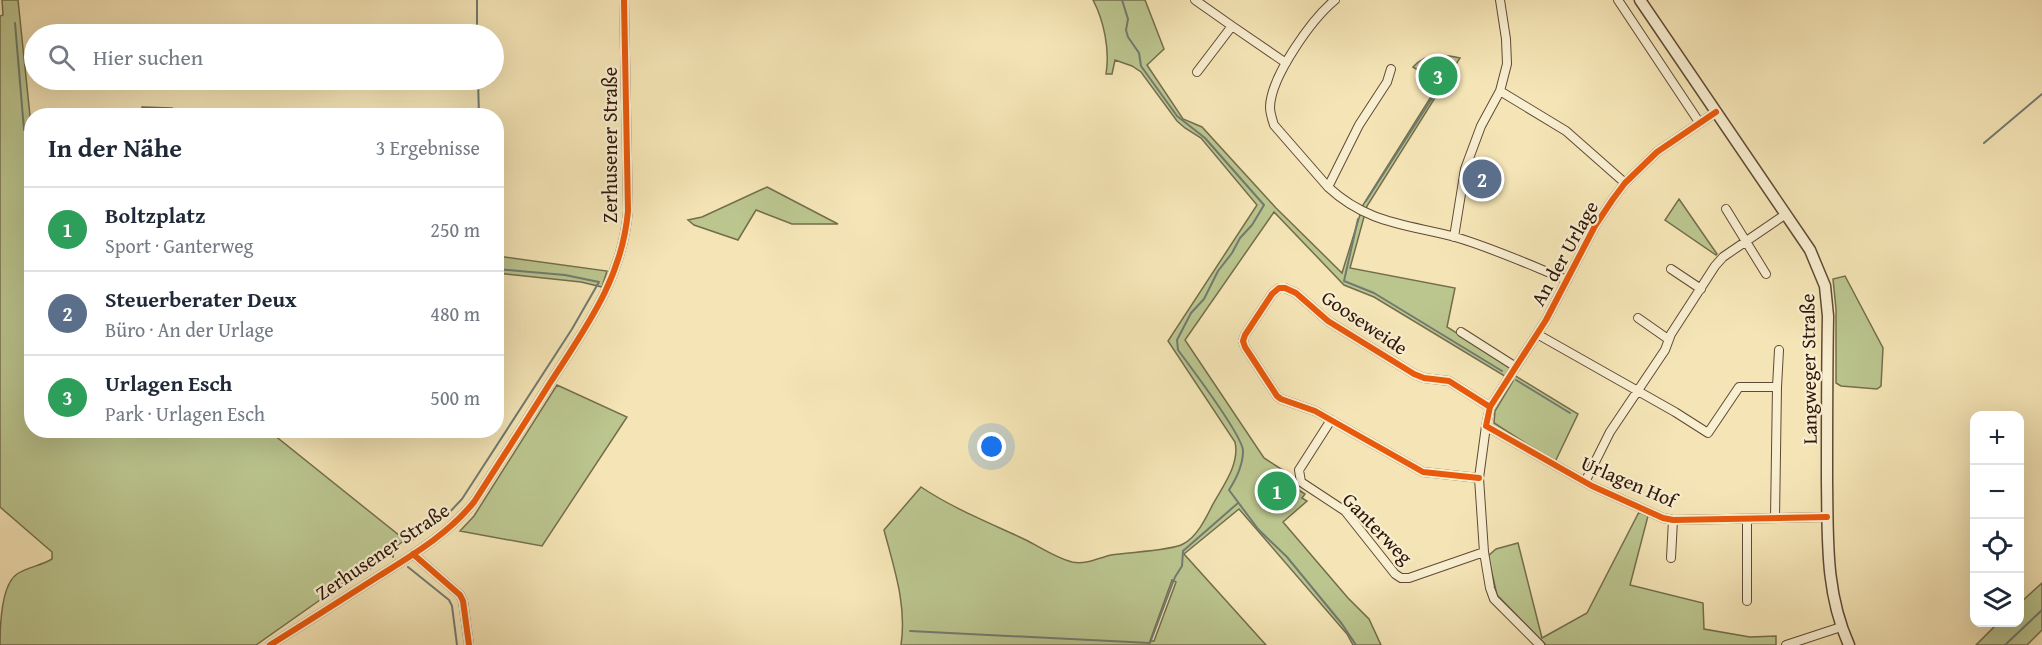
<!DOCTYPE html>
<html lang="de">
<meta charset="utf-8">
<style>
:root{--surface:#fff;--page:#f6f6f7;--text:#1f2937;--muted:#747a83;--line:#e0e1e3;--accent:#0f766e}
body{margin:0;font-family:"Gentium Book Plus",serif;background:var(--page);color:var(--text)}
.controls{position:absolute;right:18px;bottom:18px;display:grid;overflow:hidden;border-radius:12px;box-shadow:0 6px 24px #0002}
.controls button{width:54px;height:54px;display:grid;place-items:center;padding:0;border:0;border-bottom:2px solid var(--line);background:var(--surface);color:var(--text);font:30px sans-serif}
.you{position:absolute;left:992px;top:447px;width:21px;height:21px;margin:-15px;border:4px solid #fff;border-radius:50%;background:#1a73e8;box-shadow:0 0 0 9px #1a73e833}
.badge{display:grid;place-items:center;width:39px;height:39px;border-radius:50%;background:var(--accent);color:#fff;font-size:20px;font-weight:700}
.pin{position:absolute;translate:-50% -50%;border:3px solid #fff;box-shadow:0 2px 6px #0006}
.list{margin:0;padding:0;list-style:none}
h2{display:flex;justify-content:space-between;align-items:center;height:78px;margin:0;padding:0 24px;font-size:26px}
h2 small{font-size:20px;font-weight:400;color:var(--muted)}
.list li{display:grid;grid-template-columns:39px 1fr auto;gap:18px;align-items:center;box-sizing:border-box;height:84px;padding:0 24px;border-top:2px solid var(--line)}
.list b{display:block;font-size:22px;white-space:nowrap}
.list p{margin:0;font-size:20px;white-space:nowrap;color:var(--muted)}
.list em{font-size:20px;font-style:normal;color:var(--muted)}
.icon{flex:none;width:33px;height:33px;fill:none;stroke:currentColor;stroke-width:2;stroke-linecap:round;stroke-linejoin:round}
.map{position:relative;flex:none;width:2042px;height:645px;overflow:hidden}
.search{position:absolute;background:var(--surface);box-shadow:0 6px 24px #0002;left:24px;top:24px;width:480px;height:66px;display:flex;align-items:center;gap:15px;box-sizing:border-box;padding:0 21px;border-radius:33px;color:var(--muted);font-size:22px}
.panel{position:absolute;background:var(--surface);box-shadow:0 6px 24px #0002;left:24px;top:108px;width:480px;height:330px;border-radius:24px}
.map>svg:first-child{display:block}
</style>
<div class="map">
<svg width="2042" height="645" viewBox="0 0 2042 645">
<rect width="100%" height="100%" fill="#f5e5b6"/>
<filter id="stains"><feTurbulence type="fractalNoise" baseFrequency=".00333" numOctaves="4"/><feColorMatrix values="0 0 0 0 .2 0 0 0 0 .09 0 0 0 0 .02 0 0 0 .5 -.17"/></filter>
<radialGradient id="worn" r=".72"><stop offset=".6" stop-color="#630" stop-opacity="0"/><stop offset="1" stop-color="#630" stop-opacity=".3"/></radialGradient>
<path fill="#bbc58e" stroke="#746d4c" stroke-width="1.5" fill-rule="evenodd" d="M2,0H18L32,135V430L269,431L405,540L256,645H0C0,627 1,585 17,574C27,567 41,566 52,559V552L0,507V16L3,15Z
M1093,0H1145L1164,49L1147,65L1183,119L1202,127L1276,208L1342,273L1363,205L1439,84L1413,67C1426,52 1443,54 1460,58L1367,206L1350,268L1455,288L1447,327L1511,367L1509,372L1578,414L1555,462L1494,423L1495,411L1513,381L1374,297L1344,285L1274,212L1185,340L1264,458L1292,476L1294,487L1305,494L1302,498L1307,501L1283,522L1348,598L1369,619L1381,645H1353L1347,634L1239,509L1184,554L1266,645H901C907,605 894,568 884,530L921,487C954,509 990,523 1026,540C1040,547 1056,558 1072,562C1086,565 1098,558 1111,555C1128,552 1171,551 1183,544C1197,537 1206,518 1213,504C1223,486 1240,464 1235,442L1168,341L1257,205L1201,138L1185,128L1177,121L1141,72L1132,66L1115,60L1112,74H1106C1110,50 1104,21 1093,0ZM1172,580L1176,582L1154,641H1150Z
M142,107L172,108L185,115H143Z
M767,187L838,224H792L756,210L738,240L694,225L688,220L702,217Z
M1679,199L1717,254L1716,255L1665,220Z
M497,256L607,271L602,287L581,282L497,273Z
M1845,276L1883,348L1881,386L1877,389L1841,386L1836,383V309L1833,279Z
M557,385L627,417L542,546L460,531L474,516Z
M1639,512L1648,516L1630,585L1703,603L1704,629L1750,637L1776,636V645H1546L1497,595L1488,556L1496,549L1518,543L1542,638L1587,613Z
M2042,583V630L2027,645H1976L1998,623L2020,622V603Z"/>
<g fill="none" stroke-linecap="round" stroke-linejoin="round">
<path stroke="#717a70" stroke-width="2" d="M477,0V34
M1122,0L1128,19L1126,30L1128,37L1139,53L1141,66L1177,116L1205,138L1264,205L1252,225L1240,238L1232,253L1218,271L1204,299L1191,313L1177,340L1178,350C1190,366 1243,437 1243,451C1243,465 1236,479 1229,490L1258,529L1287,557L1342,624L1356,645
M15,23L24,130L32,132
M478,80L479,116
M109,116C129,112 163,107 181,116
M1984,143L2042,94
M1366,201L1438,89
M1358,219L1344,281L1374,293L1502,371
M1516,380L1570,413
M408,543L446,516L462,499L572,329L599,282L565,275L496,269
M393,557V553L396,550
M408,567L449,600L452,606L457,645
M330,596L393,553
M910,631L1150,643L1175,577L1182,566L1183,551L1238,503
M2005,645L2042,610"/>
<defs>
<path id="minor" d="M1195,0L1232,26
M1335,0C1312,19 1271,76 1270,107C1270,113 1272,119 1274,125L1328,187C1368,224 1406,224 1455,237C1493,248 1530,265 1567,280
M1618,0L1699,122
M1197,72L1232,26L1286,63
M1500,91L1566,131L1625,183
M1716,112L1657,152L1625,183L1613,199L1595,226L1546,320L1490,407L1486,426L1592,486L1663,518L1673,520L1827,517
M1328,187L1359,125L1387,82L1391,69
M1726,209L1766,274
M1454,237L1465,169L1481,126L1500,91L1507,64L1506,39L1500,0
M1671,269L1701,289
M1638,318L1668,339
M1461,332L1516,367
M1537,334L1675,412L1708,433L1739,387H1777L1775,518
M1777,387L1779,350
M1331,420L1299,470L1301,482L1345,511L1395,574L1401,578H1409L1484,552L1479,478L1486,426
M1479,478L1423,472L1315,411L1281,399L1277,396L1245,347L1243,341L1245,335L1272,294L1279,288H1285L1296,293L1328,321L1414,374L1424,378L1449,381L1490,407
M1585,482L1610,432L1665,350L1671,334L1715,266L1723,257L1786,214
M1747,519V601
M1484,552L1490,588L1494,599L1540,645
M413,554L460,595L463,601L469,645
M1671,558L1673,520
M270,645C307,622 343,599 379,576C414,554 448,534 474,502C499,463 525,423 550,383C586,327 622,279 628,211L624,0
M1786,645L1841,627"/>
<path id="tertiary" d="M1640,0L1810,250L1825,286L1828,316C1827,371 1827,426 1827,482C1828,538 1825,592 1849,645"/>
</defs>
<use href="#minor" stroke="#604935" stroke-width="10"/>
<use href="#tertiary" stroke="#604935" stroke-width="13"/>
<use href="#minor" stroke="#f8eed0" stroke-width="8"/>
<use href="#tertiary" stroke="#f8eed0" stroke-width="10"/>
<defs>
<path id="cycleway" d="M1716,112L1657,152L1625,183L1613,199L1595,226L1546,320L1490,407L1486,426L1592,486L1663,518L1673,520L1827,517
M1479,478L1423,472L1315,411L1281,399L1277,396L1245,347L1243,341L1245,335L1272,294L1279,288H1285L1296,293L1328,321L1414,374L1424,378L1449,381L1490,407
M413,554L460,595L463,601L469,645
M270,645C307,622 343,599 379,576C414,554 448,534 474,502C499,463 525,423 550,383C586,327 622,279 628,211L624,0"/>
</defs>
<use href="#cycleway" stroke="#f8eed0" stroke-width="10"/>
<use href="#cycleway" stroke="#e8590c" stroke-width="6"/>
</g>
<g text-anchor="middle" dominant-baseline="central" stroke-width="4.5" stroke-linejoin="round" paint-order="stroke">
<g font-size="20" fill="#2e150a" stroke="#f8eed0">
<text transform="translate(609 145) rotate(-90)">Zerhusener Straße</text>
<text transform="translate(1564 253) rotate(-61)">An der Urlage</text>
<text transform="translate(1365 322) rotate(34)">Gooseweide</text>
<text transform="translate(1808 369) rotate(-91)">Langweger Straße</text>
<text transform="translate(1629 481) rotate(23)">Urlagen Hof</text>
<text transform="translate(1378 528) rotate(46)">Ganterweg</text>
<text transform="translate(382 551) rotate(-34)">Zerhusener Straße</text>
</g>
</g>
<rect width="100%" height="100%" filter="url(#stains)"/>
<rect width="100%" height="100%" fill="url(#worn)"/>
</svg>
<div class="controls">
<button>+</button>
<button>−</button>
<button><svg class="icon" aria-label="locate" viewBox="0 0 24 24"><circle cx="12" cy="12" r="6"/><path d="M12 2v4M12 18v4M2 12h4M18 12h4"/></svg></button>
<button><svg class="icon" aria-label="layers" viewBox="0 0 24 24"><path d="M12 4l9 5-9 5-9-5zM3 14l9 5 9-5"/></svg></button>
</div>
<div class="you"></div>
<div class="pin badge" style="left:1277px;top:491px;background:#2e9e5b">1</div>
<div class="pin badge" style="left:1482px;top:179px;background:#5c6f8a">2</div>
<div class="pin badge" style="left:1438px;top:76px;background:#2e9e5b">3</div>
<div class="search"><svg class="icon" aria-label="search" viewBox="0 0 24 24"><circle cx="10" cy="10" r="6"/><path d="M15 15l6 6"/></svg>Hier suchen</div>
<section class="panel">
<h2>In der Nähe<small>3 Ergebnisse</small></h2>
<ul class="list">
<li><span class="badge" style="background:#2e9e5b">1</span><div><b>Boltzplatz</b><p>Sport · Ganterweg</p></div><em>250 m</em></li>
<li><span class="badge" style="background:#5c6f8a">2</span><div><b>Steuerberater Deux</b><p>Büro · An der Urlage</p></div><em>480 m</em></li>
<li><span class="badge" style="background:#2e9e5b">3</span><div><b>Urlagen Esch</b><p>Park · Urlagen Esch</p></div><em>500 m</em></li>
</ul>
</section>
</div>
